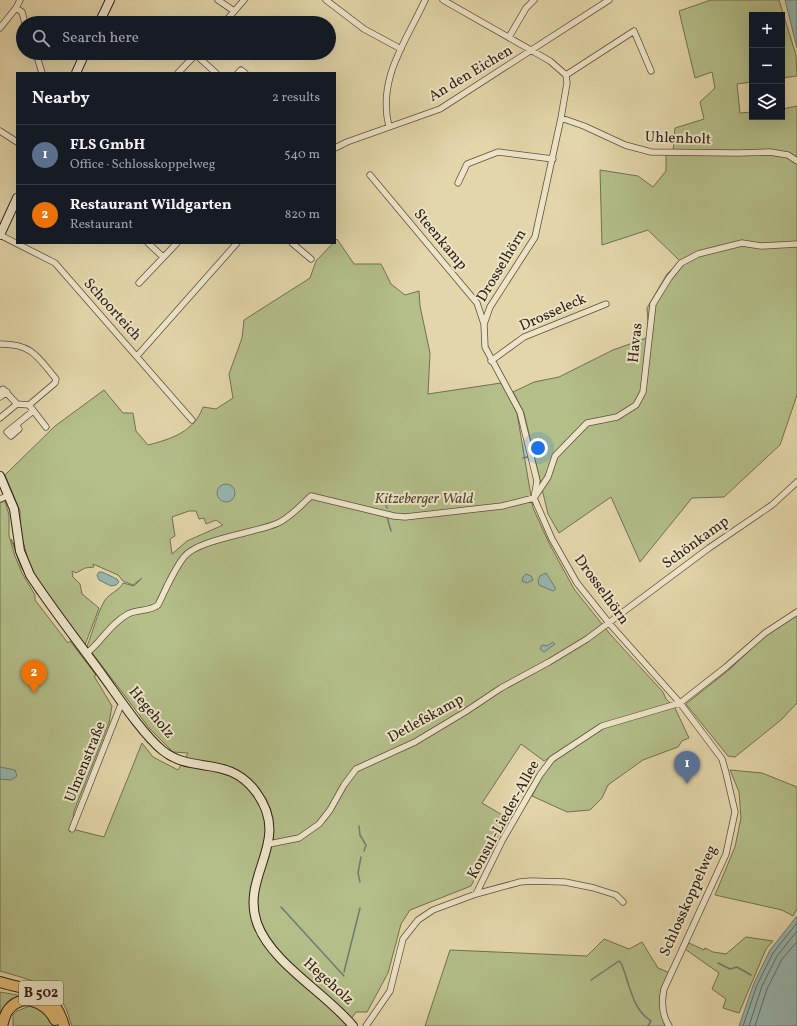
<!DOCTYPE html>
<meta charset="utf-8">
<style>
:root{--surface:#171b24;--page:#20242c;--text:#f1f3f6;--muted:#9ea1a6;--line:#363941;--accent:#c59692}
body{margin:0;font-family:Vollkorn,serif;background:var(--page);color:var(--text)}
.controls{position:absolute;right:12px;top:12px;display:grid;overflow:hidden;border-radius:0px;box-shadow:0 4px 16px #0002}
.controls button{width:36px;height:36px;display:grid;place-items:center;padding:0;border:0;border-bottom:1px solid var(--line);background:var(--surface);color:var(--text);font:20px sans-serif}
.you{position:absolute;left:538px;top:448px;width:14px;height:14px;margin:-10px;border:3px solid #fff;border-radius:50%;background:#1a73e8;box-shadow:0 0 0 6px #1a73e833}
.badge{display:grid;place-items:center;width:26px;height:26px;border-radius:50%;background:var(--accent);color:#fff;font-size:13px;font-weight:700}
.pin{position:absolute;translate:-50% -33px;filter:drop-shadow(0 1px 2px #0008)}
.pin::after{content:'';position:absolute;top:21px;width:14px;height:12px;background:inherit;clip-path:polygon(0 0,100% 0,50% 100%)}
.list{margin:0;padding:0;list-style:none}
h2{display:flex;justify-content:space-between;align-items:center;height:52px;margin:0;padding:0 16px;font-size:17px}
h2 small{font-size:13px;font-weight:400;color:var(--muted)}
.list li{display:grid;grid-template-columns:26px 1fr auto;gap:12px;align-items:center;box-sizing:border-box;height:60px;padding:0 16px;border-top:1px solid var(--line)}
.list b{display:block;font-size:15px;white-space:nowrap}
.list p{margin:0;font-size:13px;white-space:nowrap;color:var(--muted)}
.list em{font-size:13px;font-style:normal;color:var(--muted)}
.icon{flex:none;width:22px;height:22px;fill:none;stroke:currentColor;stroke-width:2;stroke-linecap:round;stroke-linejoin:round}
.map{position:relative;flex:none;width:797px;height:1026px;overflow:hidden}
.search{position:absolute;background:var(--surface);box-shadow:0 4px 16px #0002;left:16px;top:16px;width:320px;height:44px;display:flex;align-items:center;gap:10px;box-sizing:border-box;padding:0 14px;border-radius:22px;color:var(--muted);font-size:15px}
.panel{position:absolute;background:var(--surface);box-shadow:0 4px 16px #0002;left:16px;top:72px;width:320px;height:172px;border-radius:0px}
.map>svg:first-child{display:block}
</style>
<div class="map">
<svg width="797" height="1026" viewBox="0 0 797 1026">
<rect width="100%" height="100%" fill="#e3d6aa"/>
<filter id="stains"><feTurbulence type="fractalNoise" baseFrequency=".005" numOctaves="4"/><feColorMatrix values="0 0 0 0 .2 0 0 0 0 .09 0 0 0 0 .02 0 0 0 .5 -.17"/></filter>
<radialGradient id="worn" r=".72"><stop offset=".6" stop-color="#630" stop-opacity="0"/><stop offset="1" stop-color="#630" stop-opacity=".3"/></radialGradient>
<path fill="#b3be89" stroke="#72704e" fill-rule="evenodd" d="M711,0H779L796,55L797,76L782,78V15H752V82L737,84L740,113L752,112V117H782V109L797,106V395L780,445L724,497L692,498L640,562L611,497L559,533L548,514L524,413L513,392L534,382L559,377L613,350L649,337L647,308L667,274L680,261L648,230L602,245L600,170L638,176L653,187L666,171V154L673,152L675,128L704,119L700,102L715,88L712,72L695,78L679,11Z
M337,239L354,264H381L391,284L405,295L419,291L420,306L430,353L428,394L501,383L517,413L533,508L549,543L574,589L610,634L663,692L666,699L675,708L689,738L682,741L678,747L643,760L608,785L602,798L590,810L567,812L532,796L553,755L544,761L521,744L482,803L509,819L494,842L471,886L410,910L401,924L388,973L367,1012H356L346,1026H72C69,1019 68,1011 64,1005C51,983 23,978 0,971V503L5,501L9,515V536L15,556L22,573L35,595V600L68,643L70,641L96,675L94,676L112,706L109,723L74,811L72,829L104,837L142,743L153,757L178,770L188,753L173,752L150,729L87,646C93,632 97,613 105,600C110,593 120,590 123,583L134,586L142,578L133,585L123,581L118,575L93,564L94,567L85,568L76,573L72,571L73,577L80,584L82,594L99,608L85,645L32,573L20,531V511L5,475L55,426L104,390L123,413H133L136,431L148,445C171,439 194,432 203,407L216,409L233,398L229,374L242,338L244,320L310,278L316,261ZM189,511H196L199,519L204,518L206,524L216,520L223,525L187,541L172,554L170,539L175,536L172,517Z
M11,539L39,593L37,594L21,567Z
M797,614V703L781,720L735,757L728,756L686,704L730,669L766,634Z
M730,770L762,773L797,787V909L793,916L782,910L715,895L735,847L741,818L739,792Z
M746,937L773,941L766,949L739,1013L723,1008L726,999L712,989L719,973L685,949L689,943L704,950L705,948L713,952L726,954Z
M604,939L629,949L642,942L658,968L670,973L662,1001L670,1026H425L450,950L587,956Z
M0,992L23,996L0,1018Z
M30,1006C42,1007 50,1015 54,1026H13V1015L17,1011Z"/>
<path fill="#97b7b1" stroke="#6e7b72" d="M785,0H797V48Z
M217 493a9 9 0 1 1 18 0a9 9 0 1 1-18 0Z
M99,572H102L117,579L119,582L116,585L111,586L99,580L97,575Z
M546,573L556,589L553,591L539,585L538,580L540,576Z
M526,574L531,576L533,580L527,583L522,581L523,577Z
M553,642L555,644L544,652L540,649L542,645L547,646Z
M0,767L15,770L17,776L11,780L0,779Z
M797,916V1026H739L754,983L770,950Z"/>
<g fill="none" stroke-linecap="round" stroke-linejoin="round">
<path stroke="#646c62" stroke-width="1" d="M743,1026L757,985L773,953L797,923
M749,1026L762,986L777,956L797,931
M755,1026L767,989L782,959L797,942"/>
<path stroke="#6e7b72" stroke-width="1.5" d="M534,456L542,455
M523,458L528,457
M384,499L387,508
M387,517L391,531
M359,826L360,835L366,845L364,851
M360,882L358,873L361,857
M281,907L344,976
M718,963L730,969L737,967L751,975
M344,972L360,908
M591,980L619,961L621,963C630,983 631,1008 651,1021L648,1026"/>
<defs>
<path id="street" d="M218,0L234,11
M326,0L364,29L401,49
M443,0L550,61L566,75L567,83L561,118L535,237L490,307L484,324L485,347L520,412L537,481L534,498L552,539L577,583L609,623L680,703L722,759L726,773L735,812L726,854L664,989C661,1003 662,1015 669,1026
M16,8L22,12L25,23
M224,23L244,0
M0,28L16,8L20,0
M509,37L526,8L534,0
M36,53L42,73
M196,55L216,73
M178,73L197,53
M238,73L241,70L245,73
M566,75L634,31L651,71
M561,118L584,126L625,145L651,152L738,153L770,152L788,155L797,161
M389,127C377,78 406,42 425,0
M0,131L17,142
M335,148L347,142L440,109L609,0
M370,175L477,303L484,324
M458,183L467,164L498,152L553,159
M0,235L55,263L192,420
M148,243L163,257
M292,243L311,259
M139,283L177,243
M0,344C32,344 37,356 56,379L55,383L29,405L46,427
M137,356L237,243
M491,361L524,337L606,304
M0,391L3,389L17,404
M0,397L7,392
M0,418L17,404L29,405
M16,425L19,429L11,436L7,432L33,411
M0,499L9,495
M87,653C102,641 110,624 128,614C137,609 149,612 158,605C166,589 173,571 184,557C198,539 256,533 278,523C291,517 301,505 311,496L394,516L405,517L502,506L534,498L548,477L555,456L587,423L617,417L636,405L643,392L653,304L669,278L681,263L698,254L742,243L761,246L797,244
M72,829L120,707L124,705
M269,844L299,838L319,824L330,810L344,785L356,769L415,742L465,712L501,688L549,662L587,639L709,548L772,505L797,482
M476,894L502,841L540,775L552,759L602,726L680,703L726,667L765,633L797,612
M366,1026L390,991L403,939L418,920L433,910L476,894L520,882L530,881L565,882L594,888L616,895L623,902"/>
<path id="secondary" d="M99,23L110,0
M76,73L85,53
M0,235L17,198
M0,476L14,509L20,551L30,575C53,610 79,643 103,676C119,698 142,733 162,750C192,775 228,754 256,792C293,842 240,874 257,923C271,963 326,993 353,1026"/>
<path id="highway" d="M0,982C32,992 53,987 64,1026
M2,1026C4,1020 5,1013 9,1009C24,991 47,1004 55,1020"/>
</defs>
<use href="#street" stroke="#5d4e3a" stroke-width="7"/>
<use href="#secondary" stroke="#302114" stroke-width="10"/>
<use href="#highway" stroke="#302114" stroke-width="12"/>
<use href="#street" stroke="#ede4c8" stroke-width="5.5"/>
<use href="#secondary" stroke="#ede4c8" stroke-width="8"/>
<use href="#highway" stroke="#e2bb75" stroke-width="10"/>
</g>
<g text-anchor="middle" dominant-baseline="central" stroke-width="4" stroke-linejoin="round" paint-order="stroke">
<rect fill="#ede4c8" stroke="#695c4a" stroke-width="1" x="19" y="981" width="44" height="24" rx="3"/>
<g font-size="14" font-weight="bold" fill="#302114">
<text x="41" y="993">B 502</text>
</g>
<g font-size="15" fill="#302114" stroke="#ede4c8">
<text transform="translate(471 74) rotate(-31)">An den Eichen</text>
<text transform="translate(678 139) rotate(2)">Uhlenholt</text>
<text transform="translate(440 240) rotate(50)">Steenkamp</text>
<text transform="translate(502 266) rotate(-59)">Drosselhörn</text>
<text transform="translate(112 310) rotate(48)">Schoorteich</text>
<text transform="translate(553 313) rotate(-24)">Drosseleck</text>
<text transform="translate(636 343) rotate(-84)">Havas</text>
<text transform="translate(696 543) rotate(-36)">Schönkamp</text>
<text transform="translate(601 590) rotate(54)">Drosselhörn</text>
<text transform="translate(151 713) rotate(50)">Hegeholz</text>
<text transform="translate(426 719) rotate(-29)">Detlefskamp</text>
<text transform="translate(86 762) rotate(-68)">Ulmenstraße</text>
<text transform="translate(504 820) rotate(-61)">Konsul-Lieder-Allee</text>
<text transform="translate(689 901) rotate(-66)">Schlosskoppelweg</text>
<text transform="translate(328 982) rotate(42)">Hegeholz</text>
</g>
<g font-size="15" font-style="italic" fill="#514831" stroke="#ede4c8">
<text x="424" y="499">Kitzeberger Wald</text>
</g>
</g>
<rect width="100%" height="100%" filter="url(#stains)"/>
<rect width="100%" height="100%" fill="url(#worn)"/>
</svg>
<div class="controls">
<button>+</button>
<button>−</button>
<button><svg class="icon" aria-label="layers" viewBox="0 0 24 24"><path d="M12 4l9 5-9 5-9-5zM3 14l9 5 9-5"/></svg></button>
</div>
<div class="you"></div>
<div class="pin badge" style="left:687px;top:784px;background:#5c6f8a">1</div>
<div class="pin badge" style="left:34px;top:693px;background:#e8710a">2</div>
<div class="search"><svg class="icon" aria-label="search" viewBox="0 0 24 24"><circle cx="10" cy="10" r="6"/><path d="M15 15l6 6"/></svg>Search here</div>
<section class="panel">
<h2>Nearby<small>2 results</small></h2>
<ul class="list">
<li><span class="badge" style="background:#5c6f8a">1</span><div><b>FLS GmbH</b><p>Office · Schlosskoppelweg</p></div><em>540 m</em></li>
<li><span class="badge" style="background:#e8710a">2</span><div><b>Restaurant Wildgarten</b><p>Restaurant</p></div><em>820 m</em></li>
</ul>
</section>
</div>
